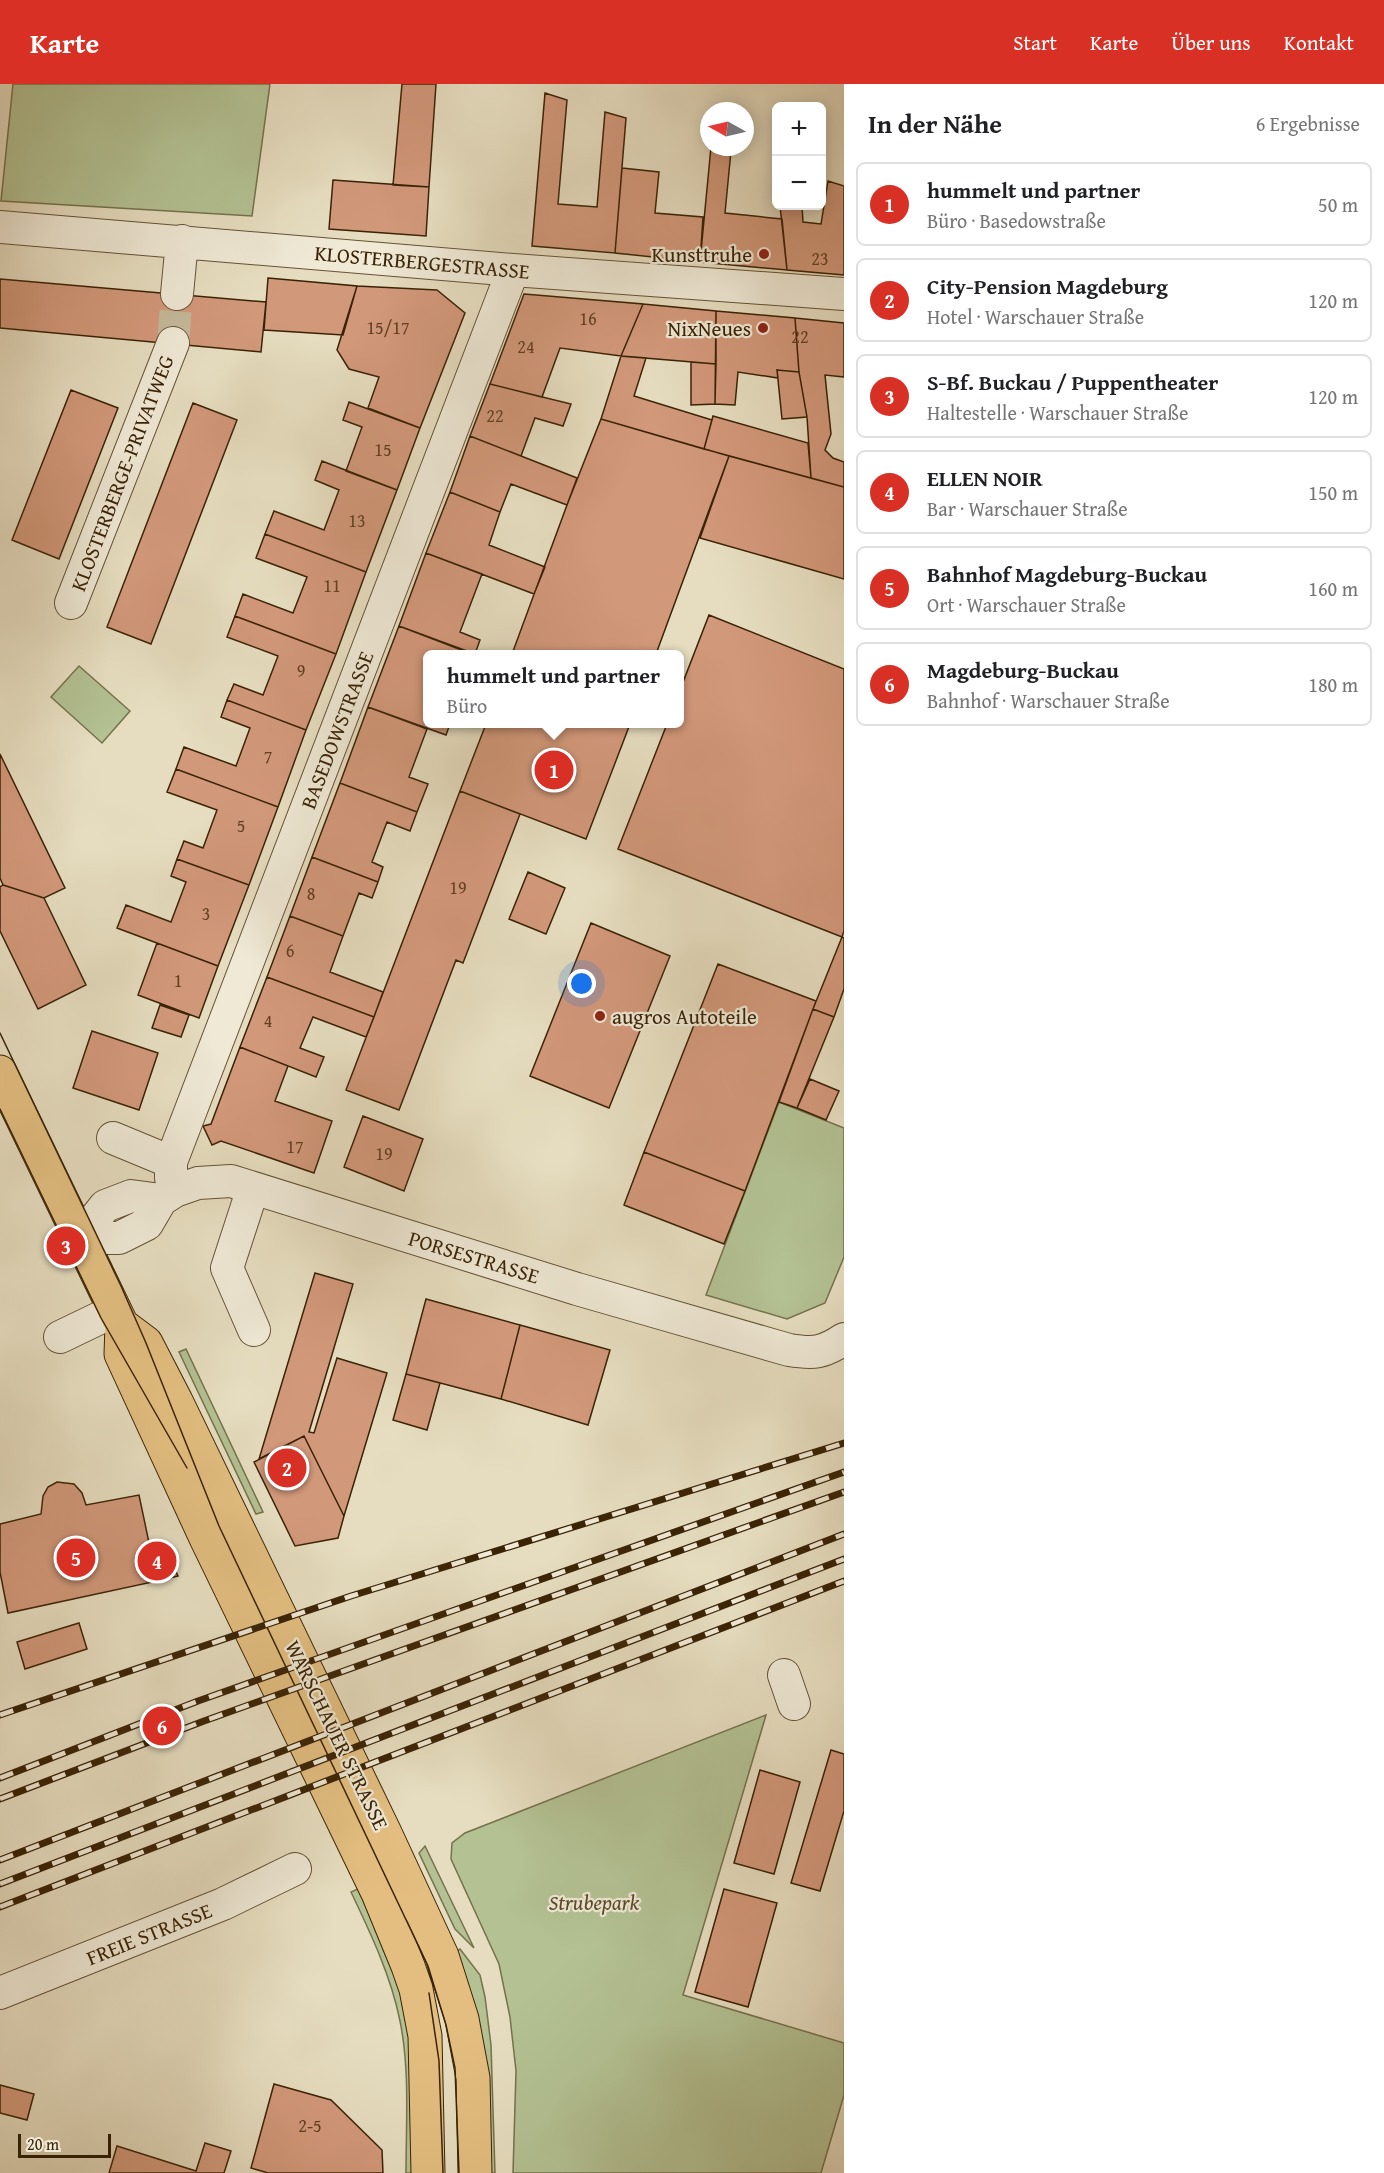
<!DOCTYPE html>
<html lang="de">
<meta charset="utf-8">
<style>
:root{--surface:#fff;--page:#f6f6f6;--text:#202124;--muted:#757577;--line:#e0e0e0;--accent:#d93025}
body{margin:0;font-family:"Gentium Book Plus",serif;background:var(--page);color:var(--text)}
.controls{position:absolute;right:18px;top:18px;display:grid;overflow:hidden;border-radius:9px;box-shadow:0 3px 15px #0003}
.controls button{width:54px;height:54px;display:grid;place-items:center;padding:0;border:0;border-bottom:2px solid var(--line);background:var(--surface);color:var(--text);font:30px sans-serif}
.compass{position:absolute;left:700px;top:18px;width:54px;height:54px;border-radius:50%;background:var(--surface);box-shadow:0 3px 15px #0003;rotate:278deg}
.scale{position:absolute;left:18px;bottom:15px;width:93px;box-sizing:border-box;padding-left:6px;border:3px solid #3a2305;border-top:0;font-size:16px;line-height:21px;white-space:nowrap;color:#3a2305;-webkit-text-stroke:4px #efe9d6;paint-order:stroke}
.you{position:absolute;left:582px;top:900px;width:21px;height:21px;margin:-15px;border:4px solid #fff;border-radius:50%;background:#1a73e8;box-shadow:0 0 0 9px #1a73e833}
.badge{display:grid;place-items:center;width:39px;height:39px;border-radius:50%;background:var(--accent);color:#fff;font-size:20px;font-weight:700}
.pin{position:absolute;translate:-50% -50%;border:3px solid #fff;box-shadow:0 2px 6px #0006}
.popup{position:absolute;left:423px;top:566px;width:261px;height:78px;box-sizing:border-box;display:grid;place-content:center;border-radius:9px;background:var(--surface);filter:drop-shadow(0 2px 4px #0005);font-size:20px;white-space:nowrap;color:var(--muted)}
.popup b{font-size:22px;color:var(--text)}
.popup::after{content:'';position:absolute;left:50%;top:100%;margin-left:-12px;border:12px solid transparent;border-top-color:var(--surface)}
.list{margin:0;padding:0;list-style:none}
h2{display:flex;justify-content:space-between;align-items:center;height:78px;margin:0;padding:0 24px;font-size:26px}
h2 small{font-size:20px;font-weight:400;color:var(--muted)}
.list li{display:grid;grid-template-columns:39px 1fr auto;gap:18px;align-items:center;box-sizing:border-box;height:84px;margin:0 12px 12px;padding:0 12px;border:2px solid var(--line);border-radius:9px}
.list b{display:block;font-size:22px;white-space:nowrap}
.list p{margin:0;font-size:20px;white-space:nowrap;color:var(--muted)}
.list em{font-size:20px;font-style:normal;color:var(--muted)}
.map{position:relative;flex:none;width:844px;height:2089px;overflow:hidden}
header{display:flex;align-items:center;gap:36px;box-sizing:border-box;height:84px;padding:0 30px;background:var(--accent);color:#fff}
header strong{font-size:28px}
nav{display:flex;gap:33px;margin-inline-start:auto;font-size:21px}
main{display:flex}
aside{flex:1;background:var(--surface)}
.map>svg:first-child{display:block}
</style>
<header>
<strong>Karte</strong>
<nav><a>Start</a><a>Karte</a><a>Über uns</a><a>Kontakt</a></nav>
</header>
<main>
<div class="map">
<svg width="844" height="2089" viewBox="0 0 844 2089">
<rect width="100%" height="100%" fill="#e6ddc0"/>
<filter id="stains"><feTurbulence type="fractalNoise" baseFrequency=".00333" numOctaves="4"/><feColorMatrix values="0 0 0 0 .2 0 0 0 0 .09 0 0 0 0 .02 0 0 0 .5 -.17"/></filter>
<radialGradient id="worn" r=".72"><stop offset=".6" stop-color="#630" stop-opacity="0"/><stop offset="1" stop-color="#630" stop-opacity=".3"/></radialGradient>
<path fill="#b3c193" stroke="#76724c" stroke-width="1.5" d="M13,0H270L252,132L1,117Z
M79,582L130,627L102,659L51,613Z
M779,1018L844,1044V1173L825,1219L787,1235L706,1211Z
M186,1265L263,1428L256,1430L179,1268Z
M766,1631L683,1911L844,1959V2011L821,2089H513L516,1987L510,1933L499,1880L451,1775L452,1759L465,1749Z
M425,1762L474,1864L455,1845L419,1769Z
M364,1802L382,1840L409,1936L416,2089H406C406,2039 410,1986 400,1937C391,1892 371,1850 351,1808Z
M460,1865L480,1891L485,1913L491,1961L495,2089H485L453,1870Z"/>
<path fill="#d2987a" stroke="#3a2305" stroke-width="1.5" d="M402,0H436L429,103L393,101Z
M545,9L567,16L558,120L597,123L605,28L626,34L615,169L532,162Z
M711,63L731,67L725,129L782,135L787,186L700,178Z
M622,84L659,88L655,129L703,133L700,178L615,169Z
M333,96L429,103L426,152L329,145Z
M828,97L844,102V191L787,186L780,122H802L803,138L821,140Z
M268,194L357,202L343,251L264,246Z
M0,195L266,218L261,268L0,244Z
M357,202L437,206L465,229L420,344L368,324L379,293L349,285L337,266Z
M524,210L643,220L621,272L560,264L542,313L490,300Z
M643,220L716,227V280L621,272Z
M716,227L795,234L799,288L777,286L778,294L738,288L735,321L715,320Z
M795,234L844,239V293L825,291L831,350L825,366L833,374L844,378V403L811,394L807,333L799,288Z
M621,272L646,274L634,312L712,336L704,365L601,335Z
M691,278L716,280L715,320L691,321Z
M777,286L799,288L807,333L782,335Z
M490,300L571,320L563,342L535,334L521,372L470,352Z
M71,306L118,324L59,475L12,456Z
M349,318L420,344L397,406L346,387L362,343L343,336Z
M193,319L237,336L151,560L107,543Z
M713,332L808,359L811,394L704,365Z
M601,335L729,372L656,570H512L567,421Z
M470,352L577,394L567,421L511,400L500,428L450,408Z
M729,372L844,403V495L700,454Z
M322,377L397,406L366,488L265,450L274,427L324,446L339,406L315,396Z
M450,408L500,428L489,461L545,483L534,510L426,469Z
M265,450L366,488L336,570L235,532L243,510L293,529L307,493L256,474Z
M426,469L482,490L460,548L480,556L475,570L399,542Z
M709,531L844,585V847L842,853L618,765L667,640H680V606Z
M235,532L336,570L306,646L227,616L234,600L263,611L278,572L227,553Z
M399,542L472,570H428V640H450L446,651L368,623Z
M227,616L306,646L278,723L176,685L184,663L236,682L250,644L221,633Z
M368,623L427,645L409,693L428,700L417,728L340,699Z
M486,640H630L586,755L460,707Z
M0,670L65,804L44,814L3,801L0,794Z
M176,685L278,723L249,801L177,775L184,757L203,764L217,726L167,708Z
M340,699L417,728L410,747L387,738L372,778L383,783L378,798L312,773Z
M460,707L520,730L463,879L456,876L399,1026L346,1006Z
M312,773L378,798L372,814L359,809L343,852L290,832Z
M177,775L249,801L218,882L117,844L126,821L171,838L186,798L171,792Z
M528,788L565,804L546,850L509,835Z
M3,801L44,814L86,901L38,925L0,847V803Z
M290,832L343,852L330,888L383,908L374,933L267,893Z
M591,839L670,872L609,1024L530,992Z
M842,853L844,854V905L834,933L813,925Z
M157,859L218,882L199,934L138,911Z
M718,880L816,917L745,1107L644,1068Z
M267,893L374,933L366,953L313,933L300,964L324,973L316,993L240,963Z
M160,921L189,931L181,953L152,944Z
M813,925L834,933L797,1024L779,1018Z
M92,947L158,969L139,1026L73,1004Z
M240,963L288,982L275,1017L332,1037L314,1089L221,1057L212,1061L203,1042L211,1040Z
M810,995L839,1007L826,1036L797,1024Z
M363,1032L423,1055L404,1107L344,1083Z
M644,1068L745,1107L724,1160L624,1121Z
M315,1189L353,1200L309,1348L314,1349L337,1274L387,1289L344,1432L304,1352L259,1375Z
M426,1215L520,1241L501,1315L406,1290Z
M520,1241L610,1266L588,1341L501,1315Z
M406,1290L440,1299L427,1346L393,1336Z
M304,1352L344,1432L338,1454L295,1462L254,1378Z
M57,1398L74,1400L82,1409L86,1421L139,1411L157,1497L8,1529L0,1488V1440L41,1430L43,1412L48,1403Z
M162,1458L178,1492L157,1497L149,1460Z
M79,1539L87,1565L25,1585L17,1558Z
M831,1666L844,1670V1727L820,1807L791,1799Z
M760,1686L800,1698L774,1790L734,1779Z
M724,1805L777,1819L748,1923L695,1908Z
M274,2000L331,2016L382,2066L383,2089H268L251,2084Z
M0,2001L34,2010L27,2036L0,2029Z
M205,2059L231,2067L224,2089H109L117,2062L196,2087Z"/>
<g fill="none" stroke-linecap="round" stroke-linejoin="round">
<path stroke="#c4b89b" stroke-width="32" stroke-dasharray="32 16" stroke-linecap="butt" d="M173,259L177,210"/>
<defs>
<path id="minor" d="M0,143L513,186L844,210
M177,210L182,157
M71,519L173,259
M113,1054L171,1078
M253,1104L227,1184L254,1246
M175,1107L171,1094V1078L513,186
M80,1154H119L147,1140L161,1116L175,1107L198,1099L231,1097L577,1205L789,1266C814,1270 823,1269 844,1255
M80,1154L105,1122L131,1112L161,1116
M60,1253L114,1227
M784,1591L794,1620
M0,1909L223,1820L295,1785"/>
<path id="major" d="M0,988L122,1241L146,1259L176,1317L385,1749L442,1872L462,1935L473,1994L475,2089
M122,1241L121,1270L206,1454L378,1809L408,1882L416,1905L425,1952L428,2089"/>
</defs>
<use href="#minor" stroke="#655234" stroke-width="34"/>
<use href="#major" stroke="#3a2305" stroke-width="35"/>
<use href="#minor" stroke="#efe9d6" stroke-width="32"/>
<use href="#major" stroke="#e3be80" stroke-width="33"/>
<path stroke="#3a2305" stroke-width="1.5" d="M0,949L121,1202L146,1259L219,1442L428,1882L446,1941L455,1984L459,2089
M0,1025L101,1234L187,1384
M429,1909L439,1977L443,2089"/>
<defs>
<path id="rail" d="M0,1631L351,1512L844,1359
M0,1694L198,1617L844,1388
M0,1715L204,1637L844,1408
M0,1776L844,1450
M0,1800L844,1475
M0,1823L844,1497"/>
</defs>
<use href="#rail" stroke="#3a2305" stroke-width="7"/>
<use href="#rail" stroke="#efe9d6" stroke-width="4.5" stroke-dasharray="14" stroke-linecap="butt"/>
</g>
<g fill="#8f2418" stroke="#efe9d6" stroke-width="2">
<circle cx="764" cy="170" r="6"/>
<circle cx="763" cy="244" r="6"/>
<circle cx="600" cy="932" r="6"/>
</g>
<g text-anchor="middle" dominant-baseline="central" stroke-width="4.5" stroke-linejoin="round" paint-order="stroke">
<g font-size="18" fill="#604022">
<text x="820" y="174">23</text>
<text x="588" y="234">16</text>
<text x="388" y="243">15/17</text>
<text x="800" y="252">22</text>
<text x="526" y="262">24</text>
<text x="495" y="331">22</text>
<text x="383" y="365">15</text>
<text x="357" y="436">13</text>
<text x="332" y="501">11</text>
<text x="301" y="586">9</text>
<text x="268" y="672">7</text>
<text x="241" y="741">5</text>
<text x="458" y="803">19</text>
<text x="311" y="809">8</text>
<text x="206" y="829">3</text>
<text x="290" y="866">6</text>
<text x="178" y="896">1</text>
<text x="268" y="936">4</text>
<text x="295" y="1062">17</text>
<text x="384" y="1069">19</text>
<text x="310" y="2041">2-5</text>
</g>
<g font-size="21" fill="#3a2305" stroke="#efe9d6" text-anchor="end">
<text x="752" y="170">Kunsttruhe</text>
<text x="751" y="244">NixNeues</text>
<text x="612" y="932" text-anchor="start">augros Autoteile</text>
</g>
<g font-size="21" fill="#3a2305" stroke="#efe9d6">
<text transform="translate(422 178) rotate(5)">KLOSTERBERGESTRASSE</text>
<text transform="translate(122 389) rotate(-69)">KLOSTERBERGE-PRIVATWEG</text>
<text transform="translate(337 646) rotate(-69)">BASEDOWSTRASSE</text>
<text transform="translate(474 1173) rotate(17)">PORSESTRASSE</text>
<text transform="translate(337 1651) rotate(64)">WARSCHAUER STRASSE</text>
<text transform="translate(149 1850) rotate(-22)">FREIE STRASSE</text>
</g>
<g font-size="21" font-style="italic" fill="#584a28" stroke="#efe9d6">
<text x="594" y="1818">Strubepark</text>
</g>
</g>
<rect width="100%" height="100%" filter="url(#stains)"/>
<rect width="100%" height="100%" fill="url(#worn)"/>
</svg>
<div class="controls">
<button>+</button>
<button>−</button>
</div>
<svg class="compass" viewBox="-18 -18 36 36"><path d="M0-13l5 13h-10z" fill="#e53935"/><path d="M0 13l5-13h-10z" fill="#757577"/></svg>
<div class="scale">20 m</div>
<div class="you"></div>
<div class="pin badge" style="left:554px;top:686px">1</div>
<div class="popup"><b>hummelt und partner</b>Büro</div>
<div class="pin badge" style="left:287px;top:1384px">2</div>
<div class="pin badge" style="left:66px;top:1162px">3</div>
<div class="pin badge" style="left:157px;top:1477px">4</div>
<div class="pin badge" style="left:76px;top:1474px">5</div>
<div class="pin badge" style="left:162px;top:1642px">6</div>
</div>
<aside>
<h2>In der Nähe<small>6 Ergebnisse</small></h2>
<ul class="list">
<li><span class="badge">1</span><div><b>hummelt und partner</b><p>Büro · Basedowstraße</p></div><em>50 m</em></li>
<li><span class="badge">2</span><div><b>City-Pension Magdeburg</b><p>Hotel · Warschauer Straße</p></div><em>120 m</em></li>
<li><span class="badge">3</span><div><b>S-Bf. Buckau / Puppentheater</b><p>Haltestelle · Warschauer Straße</p></div><em>120 m</em></li>
<li><span class="badge">4</span><div><b>ELLEN NOIR</b><p>Bar · Warschauer Straße</p></div><em>150 m</em></li>
<li><span class="badge">5</span><div><b>Bahnhof Magdeburg-Buckau</b><p>Ort · Warschauer Straße</p></div><em>160 m</em></li>
<li><span class="badge">6</span><div><b>Magdeburg-Buckau</b><p>Bahnhof · Warschauer Straße</p></div><em>180 m</em></li>
</ul>
</aside>
</main>
